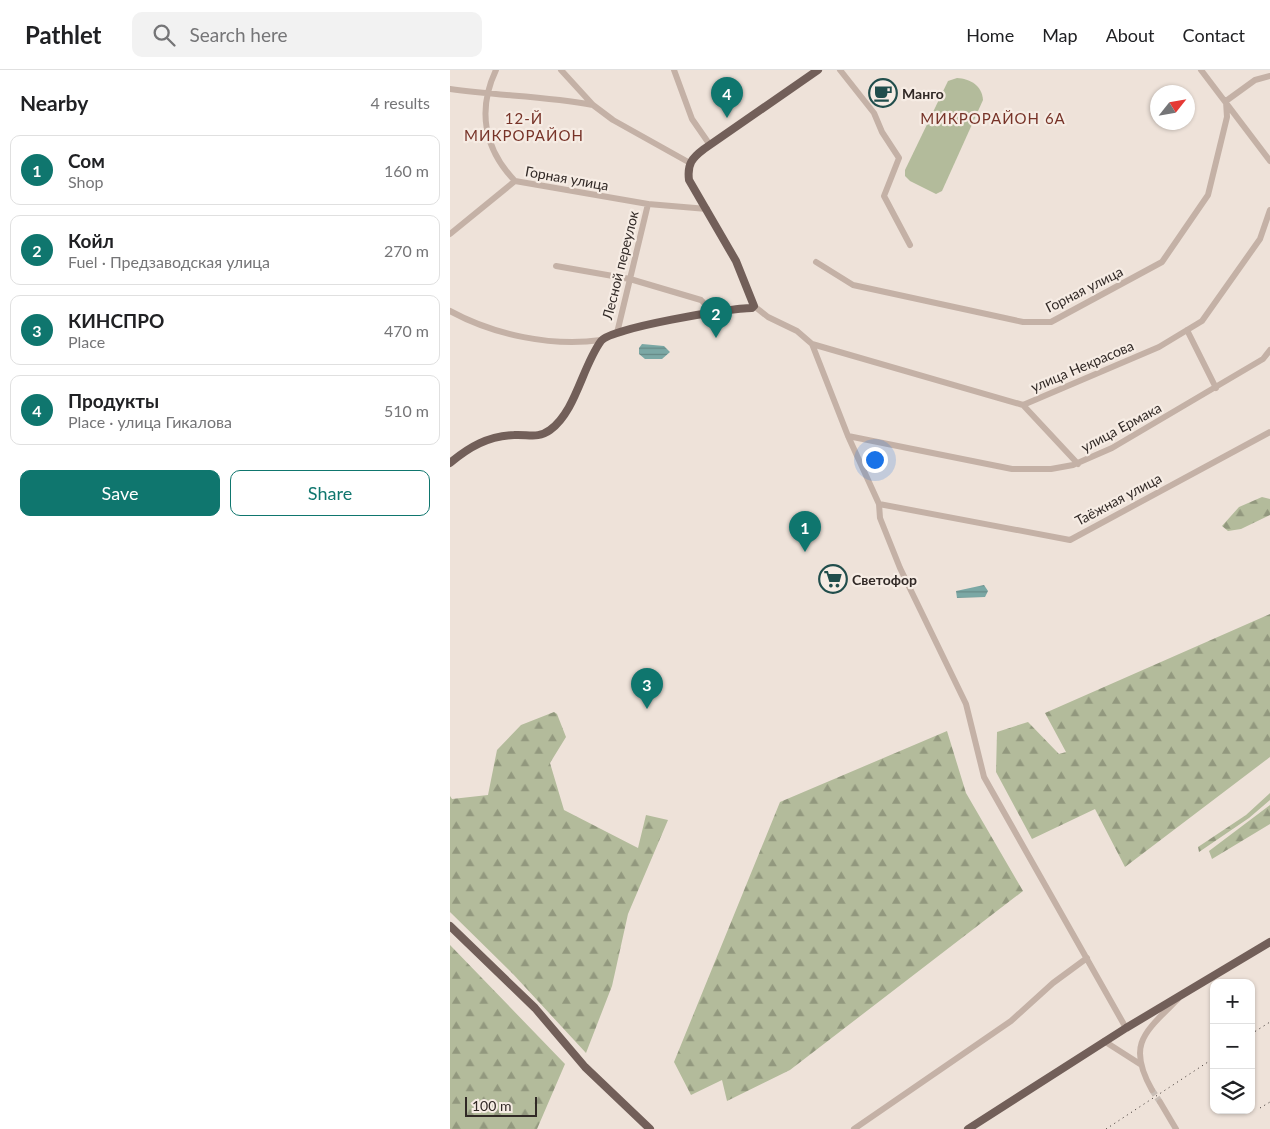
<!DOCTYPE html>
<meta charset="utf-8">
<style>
:root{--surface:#fff;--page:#f2f2f2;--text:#202124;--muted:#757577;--line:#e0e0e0;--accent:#0f766e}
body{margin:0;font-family:Lato,sans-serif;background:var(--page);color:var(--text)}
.controls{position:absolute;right:15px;bottom:15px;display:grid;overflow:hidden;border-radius:10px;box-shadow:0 1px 4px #0004}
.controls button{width:45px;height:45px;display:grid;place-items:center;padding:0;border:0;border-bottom:1px solid var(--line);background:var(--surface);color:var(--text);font:25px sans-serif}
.compass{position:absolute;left:700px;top:15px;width:45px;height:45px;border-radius:50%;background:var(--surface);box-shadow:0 1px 4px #0004;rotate:59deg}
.scale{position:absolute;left:15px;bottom:12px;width:72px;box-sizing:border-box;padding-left:5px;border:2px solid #312926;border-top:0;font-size:14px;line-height:18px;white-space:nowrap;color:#312926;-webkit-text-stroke:4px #f6ece4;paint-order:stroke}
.you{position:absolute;left:424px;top:389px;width:18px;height:18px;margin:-12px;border:4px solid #fff;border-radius:50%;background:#1a73e8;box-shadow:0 0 0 8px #1a73e833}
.badge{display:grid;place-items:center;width:32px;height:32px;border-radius:50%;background:var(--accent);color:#fff;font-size:16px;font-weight:700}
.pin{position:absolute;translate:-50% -41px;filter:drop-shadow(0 1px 2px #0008)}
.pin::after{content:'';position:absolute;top:26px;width:18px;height:15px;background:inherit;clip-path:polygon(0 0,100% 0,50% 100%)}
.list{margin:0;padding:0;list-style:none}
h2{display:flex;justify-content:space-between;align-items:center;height:65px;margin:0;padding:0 20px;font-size:21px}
h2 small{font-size:16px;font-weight:400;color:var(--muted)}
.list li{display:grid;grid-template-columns:32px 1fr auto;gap:15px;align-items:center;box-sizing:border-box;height:70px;margin:0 10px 10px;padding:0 10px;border:1px solid var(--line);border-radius:10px}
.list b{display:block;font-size:19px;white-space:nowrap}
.list p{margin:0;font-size:16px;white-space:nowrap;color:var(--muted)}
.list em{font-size:16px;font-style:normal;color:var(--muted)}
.actions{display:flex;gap:10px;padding:15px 20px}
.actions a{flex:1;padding:11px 0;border:1px solid var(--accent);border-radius:10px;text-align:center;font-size:18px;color:var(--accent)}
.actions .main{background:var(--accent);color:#fff}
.icon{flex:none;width:28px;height:28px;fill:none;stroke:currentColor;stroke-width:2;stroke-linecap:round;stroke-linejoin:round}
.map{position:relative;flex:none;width:820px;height:1059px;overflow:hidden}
header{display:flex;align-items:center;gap:30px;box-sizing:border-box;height:70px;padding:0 25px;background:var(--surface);border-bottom:1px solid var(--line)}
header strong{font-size:24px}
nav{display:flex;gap:28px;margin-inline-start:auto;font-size:18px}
.search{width:350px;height:45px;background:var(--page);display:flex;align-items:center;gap:12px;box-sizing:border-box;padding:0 18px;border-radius:10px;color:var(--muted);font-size:19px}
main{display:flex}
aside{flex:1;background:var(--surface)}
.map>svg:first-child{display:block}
</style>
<header>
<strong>Pathlet</strong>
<div class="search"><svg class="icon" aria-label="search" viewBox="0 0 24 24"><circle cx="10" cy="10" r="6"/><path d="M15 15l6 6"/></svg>Search here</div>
<nav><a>Home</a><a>Map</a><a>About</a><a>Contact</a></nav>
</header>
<main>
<aside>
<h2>Nearby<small>4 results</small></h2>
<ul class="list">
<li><span class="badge">1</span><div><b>Сом</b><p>Shop</p></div><em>160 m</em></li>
<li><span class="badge">2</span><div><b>Койл</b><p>Fuel · Предзаводская улица</p></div><em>270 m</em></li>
<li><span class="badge">3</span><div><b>КИНСПРО</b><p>Place</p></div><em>470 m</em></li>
<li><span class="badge">4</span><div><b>Продукты</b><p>Place · улица Гикалова</p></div><em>510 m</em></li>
</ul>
<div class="actions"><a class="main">Save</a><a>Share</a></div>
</aside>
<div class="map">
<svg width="820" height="1059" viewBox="0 0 820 1059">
<defs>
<pattern id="forest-firs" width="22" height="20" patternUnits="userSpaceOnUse" patternTransform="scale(1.25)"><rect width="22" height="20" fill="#b3bb9b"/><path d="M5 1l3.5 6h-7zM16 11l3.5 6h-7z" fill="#92987e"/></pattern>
<pattern id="water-rules" width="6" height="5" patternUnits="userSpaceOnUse" patternTransform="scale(1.25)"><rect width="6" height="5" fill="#7ba8a5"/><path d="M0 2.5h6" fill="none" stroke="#658986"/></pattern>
</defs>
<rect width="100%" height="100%" fill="#eee2d9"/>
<path fill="url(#forest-firs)" d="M812,427L820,429V445L791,459L778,461L772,456L789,437Z
M820,544V687L675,797L645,739L582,769L546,702L547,662L578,652L609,684L616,682L595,643Z
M104,642L107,644L116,667L100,693L114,740L188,778L196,745L218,750L178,844L162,916L136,983L63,904L0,842V726L2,729L38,725L47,680L71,655Z
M497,661L516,723L573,821L340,1000L277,1031L272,1010L241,1025L224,992L330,732Z
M820,723V730L799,748L749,782L748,777L796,745Z
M820,735V754L762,789L759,781Z
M0,875L115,994L87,1059H0Z"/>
<path fill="#b3bb9b" d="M507,8C520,9 532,15 533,30L492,121L486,124L460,111L455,106V100L498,11Z"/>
<path fill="url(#water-rules)" d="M192,274L214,276L220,282L212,289H195L189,284V278Z
M534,515L538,521L535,527L507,528L506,521Z"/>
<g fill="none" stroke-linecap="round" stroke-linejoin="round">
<path stroke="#c8bdb5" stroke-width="6" stroke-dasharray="6 3" stroke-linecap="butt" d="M702,1020L710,1032"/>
<path stroke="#c4b1a6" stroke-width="6" d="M46,0C27,40 34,79 65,111L198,134L257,139
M111,0L143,35L163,50L240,93
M224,0L242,49L260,75
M390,0L424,43L432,62L449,88L434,126L460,175
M751,0L820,91
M0,19C48,26 96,26 143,35
M776,31L805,10L820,6
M0,164L65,111
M366,192L403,215L573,252H601L712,192L758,125L777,47L776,31
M106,196L180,209L251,230L263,242
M304,236L318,247L347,261L362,274L398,366L429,434L430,448L450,498L516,634L534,707L676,958
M0,241C44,265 102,277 151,270
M737,260L766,318
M167,263L198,134
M362,274L573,335L709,277L752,251L810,169L820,140
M573,335L628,394
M398,366L562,399H601L623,395L662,378L813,289L820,280
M429,434L620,470L820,362
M654,971L690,994
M702,1020C676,974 695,962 728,929
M710,1032L726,1059
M404,1059L561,951L603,913L637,888"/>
<path stroke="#725f59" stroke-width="8" d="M0,393C19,377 38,366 64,365C78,364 88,369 100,360C126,341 132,297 151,271C160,258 280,238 302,238L304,236L286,191L239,110C237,94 242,88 254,79L368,0
M0,856L85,938L135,997L200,1059
M518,1059L676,958L820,872"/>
<path stroke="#312926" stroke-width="1" stroke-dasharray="1 4" stroke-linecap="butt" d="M801,964L820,952
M810,1038L820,1032
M656,1059L764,988"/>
</g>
<defs>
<symbol id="cafe-ring" viewBox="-11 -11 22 22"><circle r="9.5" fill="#f6ece4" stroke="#214e4c" stroke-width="1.5"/><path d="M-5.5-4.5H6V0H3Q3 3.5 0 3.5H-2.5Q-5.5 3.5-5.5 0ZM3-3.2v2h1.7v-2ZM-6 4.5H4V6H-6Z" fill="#214e4c"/></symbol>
<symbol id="supermarket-ring" viewBox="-11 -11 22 22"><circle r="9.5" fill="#f6ece4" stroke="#214e4c" stroke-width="1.5"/><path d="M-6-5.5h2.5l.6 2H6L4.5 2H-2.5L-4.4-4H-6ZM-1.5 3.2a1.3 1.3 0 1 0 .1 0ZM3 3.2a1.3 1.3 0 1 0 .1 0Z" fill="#214e4c"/></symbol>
</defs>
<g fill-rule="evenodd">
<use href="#cafe-ring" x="417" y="7" width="32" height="32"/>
<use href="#supermarket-ring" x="367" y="493" width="32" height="32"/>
</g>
<g text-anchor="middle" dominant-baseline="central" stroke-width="4.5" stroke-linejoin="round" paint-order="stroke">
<g font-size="14" font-weight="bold" fill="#312926" stroke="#f6ece4" text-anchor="start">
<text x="452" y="23">Манго</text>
<text x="402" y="509">Светофор</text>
</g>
<g font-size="14" fill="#312926" stroke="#f6ece4">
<text transform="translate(117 108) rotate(10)">Горная улица</text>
<text transform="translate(170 195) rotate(-76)">Лесной переулок</text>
<text transform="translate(634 219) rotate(-27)">Горная улица</text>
<text transform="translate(632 296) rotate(-23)">улица Некрасова</text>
<text transform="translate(671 357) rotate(-28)">улица Ермака</text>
<text transform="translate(668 429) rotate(-28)">Таёжная улица</text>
</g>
<g font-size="15" letter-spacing="1" fill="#773328" stroke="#f6ece4">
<text x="74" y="48">12-Й<tspan x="74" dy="17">МИКРОРАЙОН</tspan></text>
<text x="543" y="48">МИКРОРАЙОН 6А</text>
</g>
</g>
</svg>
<div class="controls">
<button>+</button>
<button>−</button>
<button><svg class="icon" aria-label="layers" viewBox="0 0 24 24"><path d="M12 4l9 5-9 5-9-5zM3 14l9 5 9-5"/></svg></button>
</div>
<svg class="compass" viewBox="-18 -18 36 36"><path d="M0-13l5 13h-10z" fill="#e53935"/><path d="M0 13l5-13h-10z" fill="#757577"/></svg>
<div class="scale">100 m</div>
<div class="you"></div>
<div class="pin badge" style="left:355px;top:482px">1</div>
<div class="pin badge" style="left:266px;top:268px">2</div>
<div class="pin badge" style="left:197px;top:639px">3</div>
<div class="pin badge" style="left:277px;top:48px">4</div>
</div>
</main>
